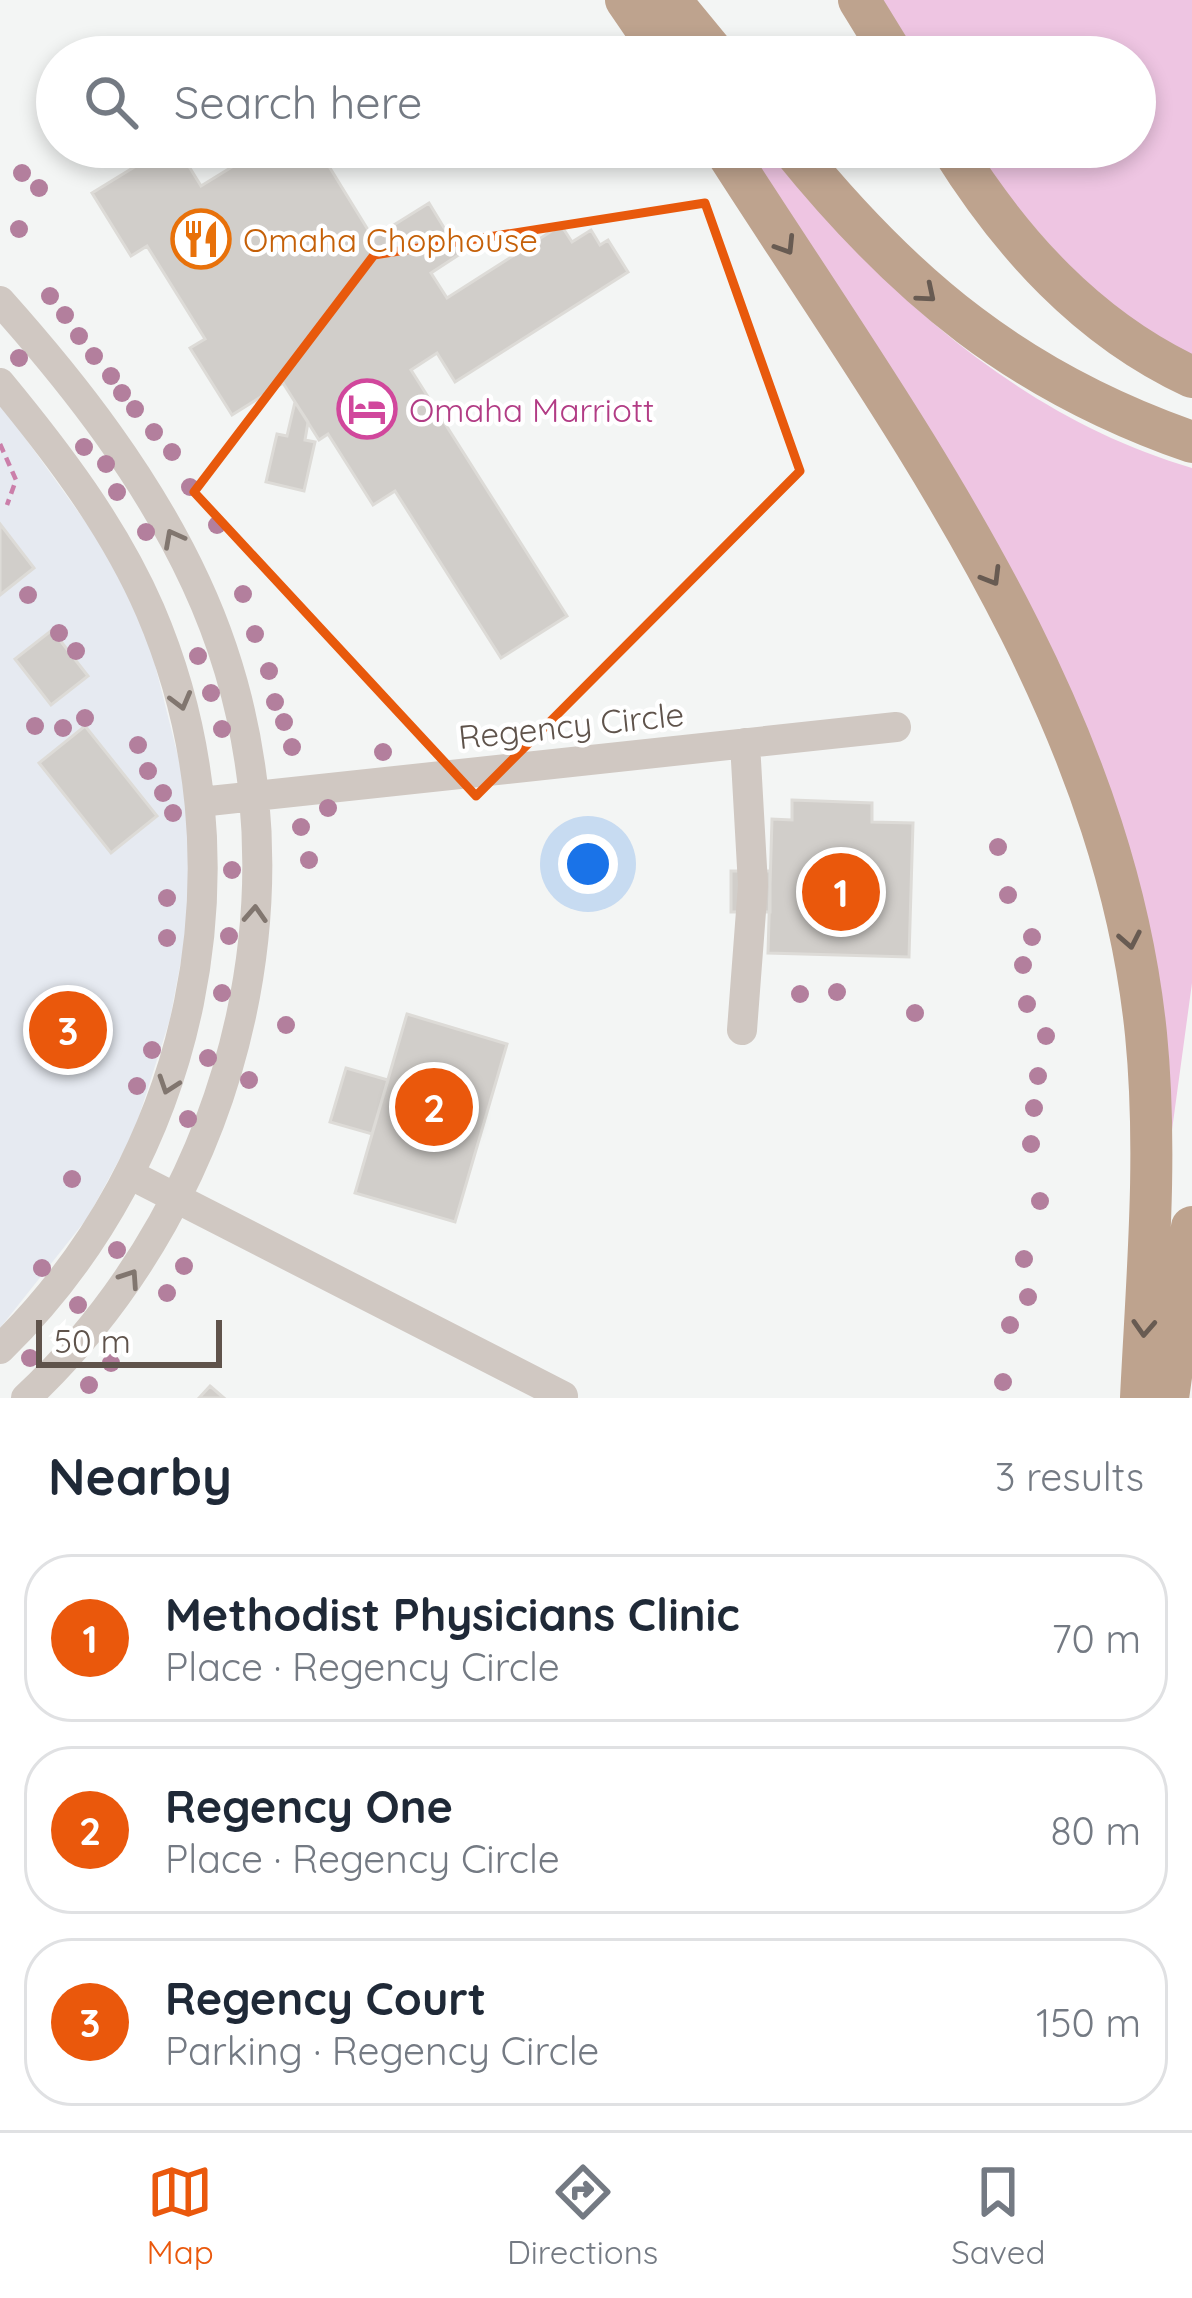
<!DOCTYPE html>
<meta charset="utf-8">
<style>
:root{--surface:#fff;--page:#f6f6f7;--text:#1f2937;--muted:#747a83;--line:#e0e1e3;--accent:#ea580c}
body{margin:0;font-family:Quicksand,sans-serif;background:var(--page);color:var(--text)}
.scale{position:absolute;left:36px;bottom:30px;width:186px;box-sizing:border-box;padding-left:12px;border:6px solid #5f534b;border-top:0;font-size:33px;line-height:42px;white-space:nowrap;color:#5f534b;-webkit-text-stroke:9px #fff;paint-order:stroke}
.you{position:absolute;left:588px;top:864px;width:42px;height:42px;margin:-30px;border:9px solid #fff;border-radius:50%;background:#1a73e8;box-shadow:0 0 0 18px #1a73e833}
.badge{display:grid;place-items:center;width:78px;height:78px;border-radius:50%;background:var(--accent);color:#fff;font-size:39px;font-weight:700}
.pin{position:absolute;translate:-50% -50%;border:6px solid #fff;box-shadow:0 3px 12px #0006}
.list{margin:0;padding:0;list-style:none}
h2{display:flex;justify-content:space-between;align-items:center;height:156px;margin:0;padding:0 48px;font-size:51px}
h2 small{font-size:39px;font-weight:400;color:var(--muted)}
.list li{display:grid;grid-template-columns:78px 1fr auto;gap:36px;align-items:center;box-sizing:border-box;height:168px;margin:0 24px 24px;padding:0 24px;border:3px solid var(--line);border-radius:48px}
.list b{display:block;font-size:45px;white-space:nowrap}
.list p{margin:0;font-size:39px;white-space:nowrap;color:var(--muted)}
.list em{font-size:39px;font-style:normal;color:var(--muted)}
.icon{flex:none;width:66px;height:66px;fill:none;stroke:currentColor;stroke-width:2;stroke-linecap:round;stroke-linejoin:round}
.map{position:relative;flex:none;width:1192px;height:1398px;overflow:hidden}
.search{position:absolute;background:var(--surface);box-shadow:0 6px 18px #0003;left:36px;right:36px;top:36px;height:132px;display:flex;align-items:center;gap:30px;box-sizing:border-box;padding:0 42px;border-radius:66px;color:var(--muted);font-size:45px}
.sheet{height:732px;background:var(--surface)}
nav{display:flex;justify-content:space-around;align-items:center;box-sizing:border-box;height:168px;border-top:3px solid var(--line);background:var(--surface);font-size:33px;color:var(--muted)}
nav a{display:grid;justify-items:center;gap:6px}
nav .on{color:var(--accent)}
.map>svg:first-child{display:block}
</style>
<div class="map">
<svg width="1192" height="1398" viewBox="0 0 1192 1398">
<rect width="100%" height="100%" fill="#f3f5f4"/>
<path fill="#e6eaf1" d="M0,403L115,563L149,641L184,780L190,855L186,934L170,1019L134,1132L88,1217L0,1328Z"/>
<path fill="#eec5e2" d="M874,0H1192V366L1123,328L964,147H1135V57H909Z
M738,147H764C879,287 1013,415 1192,468V983L1172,1130L1123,842Z"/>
<path fill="#d1ceca" stroke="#dddbd7" stroke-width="3" d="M167,147H177L201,186L240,162L231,147H334L322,155L373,238L429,203L460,254L431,273L447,298L561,225L572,242L591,230L600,245L608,240L628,272L455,382L437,353L411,370L567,616L501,658L395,491L373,505L328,434L319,440L283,383L232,415L190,348L205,339L147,246L131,256L92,193Z
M295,402L308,422L305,440L315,442L304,491L266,482L277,434L287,436Z
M0,524L34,568L0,595Z
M52,630L88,676L51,705L15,659Z
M85,726L157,816L111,853L39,763Z
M792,800L872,803V822L913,823L909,957L768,953L772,819L792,820Z
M731,871H770V912H731Z
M407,1014L507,1044L455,1222L355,1193Z
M346,1068L388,1080L372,1134L330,1122Z
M210,1386L224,1398H199Z"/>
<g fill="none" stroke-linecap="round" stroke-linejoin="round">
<path stroke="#cb7faa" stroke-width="4.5" stroke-dasharray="9 6" stroke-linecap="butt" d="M0,444L16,480L7,505"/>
<path stroke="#d0c8c2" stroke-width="30" d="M0,301C76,386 148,479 196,583C324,859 244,1193 26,1398
M0,383C57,452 114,527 150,610C258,862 196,1158 0,1349
M200,802L896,727
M742,1030L753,885L745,743
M129,1174L563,1396"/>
<path stroke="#bea38e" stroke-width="42" d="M626,0L665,57
M670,0L717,57
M859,0L894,57
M723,147C898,421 1112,700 1146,1034C1158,1156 1147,1276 1141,1398
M791,147C905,288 1019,382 1192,442
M951,147C1011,243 1087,328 1192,377
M1168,1398L1192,1227"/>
</g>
<g fill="#b37f9d">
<circle cx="22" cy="173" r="9"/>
<circle cx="39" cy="188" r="9"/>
<circle cx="19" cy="229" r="9"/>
<circle cx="50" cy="296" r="9"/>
<circle cx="65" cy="315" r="9"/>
<circle cx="79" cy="336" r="9"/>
<circle cx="94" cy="356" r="9"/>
<circle cx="19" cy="358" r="9"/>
<circle cx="111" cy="376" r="9"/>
<circle cx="122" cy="393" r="9"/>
<circle cx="135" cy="409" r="9"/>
<circle cx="154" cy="432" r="9"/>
<circle cx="84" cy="447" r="9"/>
<circle cx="172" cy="452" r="9"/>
<circle cx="106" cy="464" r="9"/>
<circle cx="190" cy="487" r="9"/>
<circle cx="117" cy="492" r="9"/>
<circle cx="217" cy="525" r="9"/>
<circle cx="146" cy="532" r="9"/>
<circle cx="243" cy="594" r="9"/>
<circle cx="28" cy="595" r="9"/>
<circle cx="59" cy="633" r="9"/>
<circle cx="255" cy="634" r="9"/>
<circle cx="76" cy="651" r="9"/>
<circle cx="198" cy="656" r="9"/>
<circle cx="269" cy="671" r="9"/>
<circle cx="211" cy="693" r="9"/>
<circle cx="275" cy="702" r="9"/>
<circle cx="85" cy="718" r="9"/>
<circle cx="284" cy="722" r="9"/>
<circle cx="35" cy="726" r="9"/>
<circle cx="63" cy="728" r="9"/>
<circle cx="222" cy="729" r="9"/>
<circle cx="138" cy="745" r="9"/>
<circle cx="292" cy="747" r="9"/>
<circle cx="383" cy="752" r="9"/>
<circle cx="148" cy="771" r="9"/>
<circle cx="163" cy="793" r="9"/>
<circle cx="328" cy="808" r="9"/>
<circle cx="173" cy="813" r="9"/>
<circle cx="301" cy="827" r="9"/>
<circle cx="998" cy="847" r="9"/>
<circle cx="309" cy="860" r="9"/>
<circle cx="232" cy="870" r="9"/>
<circle cx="1008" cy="895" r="9"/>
<circle cx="167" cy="898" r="9"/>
<circle cx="229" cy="936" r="9"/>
<circle cx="1032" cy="937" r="9"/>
<circle cx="167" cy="938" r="9"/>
<circle cx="1023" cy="965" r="9"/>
<circle cx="837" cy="992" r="9"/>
<circle cx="222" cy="993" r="9"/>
<circle cx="800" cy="994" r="9"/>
<circle cx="1027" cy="1004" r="9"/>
<circle cx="915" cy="1013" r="9"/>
<circle cx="286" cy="1025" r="9"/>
<circle cx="1046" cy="1036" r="9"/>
<circle cx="152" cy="1050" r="9"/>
<circle cx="208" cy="1058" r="9"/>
<circle cx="1038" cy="1076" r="9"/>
<circle cx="249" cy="1080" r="9"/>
<circle cx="137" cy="1086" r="9"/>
<circle cx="1034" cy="1108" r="9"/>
<circle cx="188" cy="1119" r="9"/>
<circle cx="1031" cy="1144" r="9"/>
<circle cx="72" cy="1179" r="9"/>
<circle cx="1040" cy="1201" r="9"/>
<circle cx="117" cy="1250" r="9"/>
<circle cx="1024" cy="1259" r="9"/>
<circle cx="184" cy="1266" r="9"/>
<circle cx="42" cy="1268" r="9"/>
<circle cx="167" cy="1293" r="9"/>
<circle cx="1028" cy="1297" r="9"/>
<circle cx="78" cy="1305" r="9"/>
<circle cx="1010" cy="1325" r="9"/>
<circle cx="30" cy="1358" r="9"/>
<circle cx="111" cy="1363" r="9"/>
<circle cx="1003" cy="1382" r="9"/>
<circle cx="89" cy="1385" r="9"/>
</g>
<defs><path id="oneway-chevron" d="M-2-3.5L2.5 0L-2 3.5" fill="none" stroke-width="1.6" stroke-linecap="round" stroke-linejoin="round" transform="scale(3)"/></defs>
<g stroke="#685b52">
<use href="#oneway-chevron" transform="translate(786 246) rotate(58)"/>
<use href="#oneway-chevron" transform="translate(927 294) rotate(40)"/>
<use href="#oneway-chevron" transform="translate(992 577) rotate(59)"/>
<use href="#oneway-chevron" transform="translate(1130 940) rotate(79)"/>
<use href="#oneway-chevron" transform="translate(1144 1328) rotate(93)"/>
</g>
<g stroke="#81766f">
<use href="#oneway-chevron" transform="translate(173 538) rotate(-118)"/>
<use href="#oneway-chevron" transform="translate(181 701) rotate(75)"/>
<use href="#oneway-chevron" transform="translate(255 914) rotate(-87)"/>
<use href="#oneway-chevron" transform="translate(168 1085) rotate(109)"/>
<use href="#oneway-chevron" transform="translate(130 1278) rotate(-56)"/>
</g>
<path fill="none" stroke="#e8590c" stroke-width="9" stroke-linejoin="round" d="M705,203L800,471L476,796L194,492L374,255Z"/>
<defs>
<symbol id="restaurant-ring" viewBox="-11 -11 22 22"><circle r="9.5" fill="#fff" stroke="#e8710a" stroke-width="1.5"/><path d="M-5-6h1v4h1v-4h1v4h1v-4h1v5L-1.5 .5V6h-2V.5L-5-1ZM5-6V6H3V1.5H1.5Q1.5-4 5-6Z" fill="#e8710a"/></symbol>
<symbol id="hotel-ring" viewBox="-11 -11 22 22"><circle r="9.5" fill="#fff" stroke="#d1479c" stroke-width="1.5"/><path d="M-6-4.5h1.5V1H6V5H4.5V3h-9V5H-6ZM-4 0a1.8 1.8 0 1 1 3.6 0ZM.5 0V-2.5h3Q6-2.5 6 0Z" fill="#d1479c"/></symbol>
</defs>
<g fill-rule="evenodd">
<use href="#restaurant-ring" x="168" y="206" width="66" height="66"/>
<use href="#hotel-ring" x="334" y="376" width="66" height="66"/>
</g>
<g text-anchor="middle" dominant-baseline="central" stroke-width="9" stroke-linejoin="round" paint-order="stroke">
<g font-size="33" fill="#c56008" stroke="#fff" text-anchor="start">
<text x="243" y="239">Omaha Chophouse</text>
</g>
<g font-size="33" fill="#b23c85" stroke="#fff" text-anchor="start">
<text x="409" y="409">Omaha Marriott</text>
</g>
<g font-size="33" fill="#5f534b" stroke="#fff">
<text transform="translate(571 725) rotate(-6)">Regency Circle</text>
</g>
</g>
</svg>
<div class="scale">50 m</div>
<div class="you"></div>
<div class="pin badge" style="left:841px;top:892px">1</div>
<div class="pin badge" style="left:434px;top:1107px">2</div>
<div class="pin badge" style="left:68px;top:1030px">3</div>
<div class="search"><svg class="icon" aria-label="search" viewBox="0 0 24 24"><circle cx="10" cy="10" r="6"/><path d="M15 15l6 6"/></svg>Search here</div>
</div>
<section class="sheet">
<h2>Nearby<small>3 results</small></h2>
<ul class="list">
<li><span class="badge">1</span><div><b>Methodist Physicians Clinic</b><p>Place · Regency Circle</p></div><em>70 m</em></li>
<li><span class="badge">2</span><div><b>Regency One</b><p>Place · Regency Circle</p></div><em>80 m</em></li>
<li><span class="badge">3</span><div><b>Regency Court</b><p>Parking · Regency Circle</p></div><em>150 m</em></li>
</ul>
</section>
<nav>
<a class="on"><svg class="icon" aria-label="map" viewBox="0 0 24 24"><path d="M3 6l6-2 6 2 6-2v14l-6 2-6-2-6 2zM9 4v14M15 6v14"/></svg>Map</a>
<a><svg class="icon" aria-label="directions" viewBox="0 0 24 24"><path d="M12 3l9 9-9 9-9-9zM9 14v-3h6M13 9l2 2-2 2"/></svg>Directions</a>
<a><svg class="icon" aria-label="saved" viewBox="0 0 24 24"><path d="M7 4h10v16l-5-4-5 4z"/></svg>Saved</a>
</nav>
